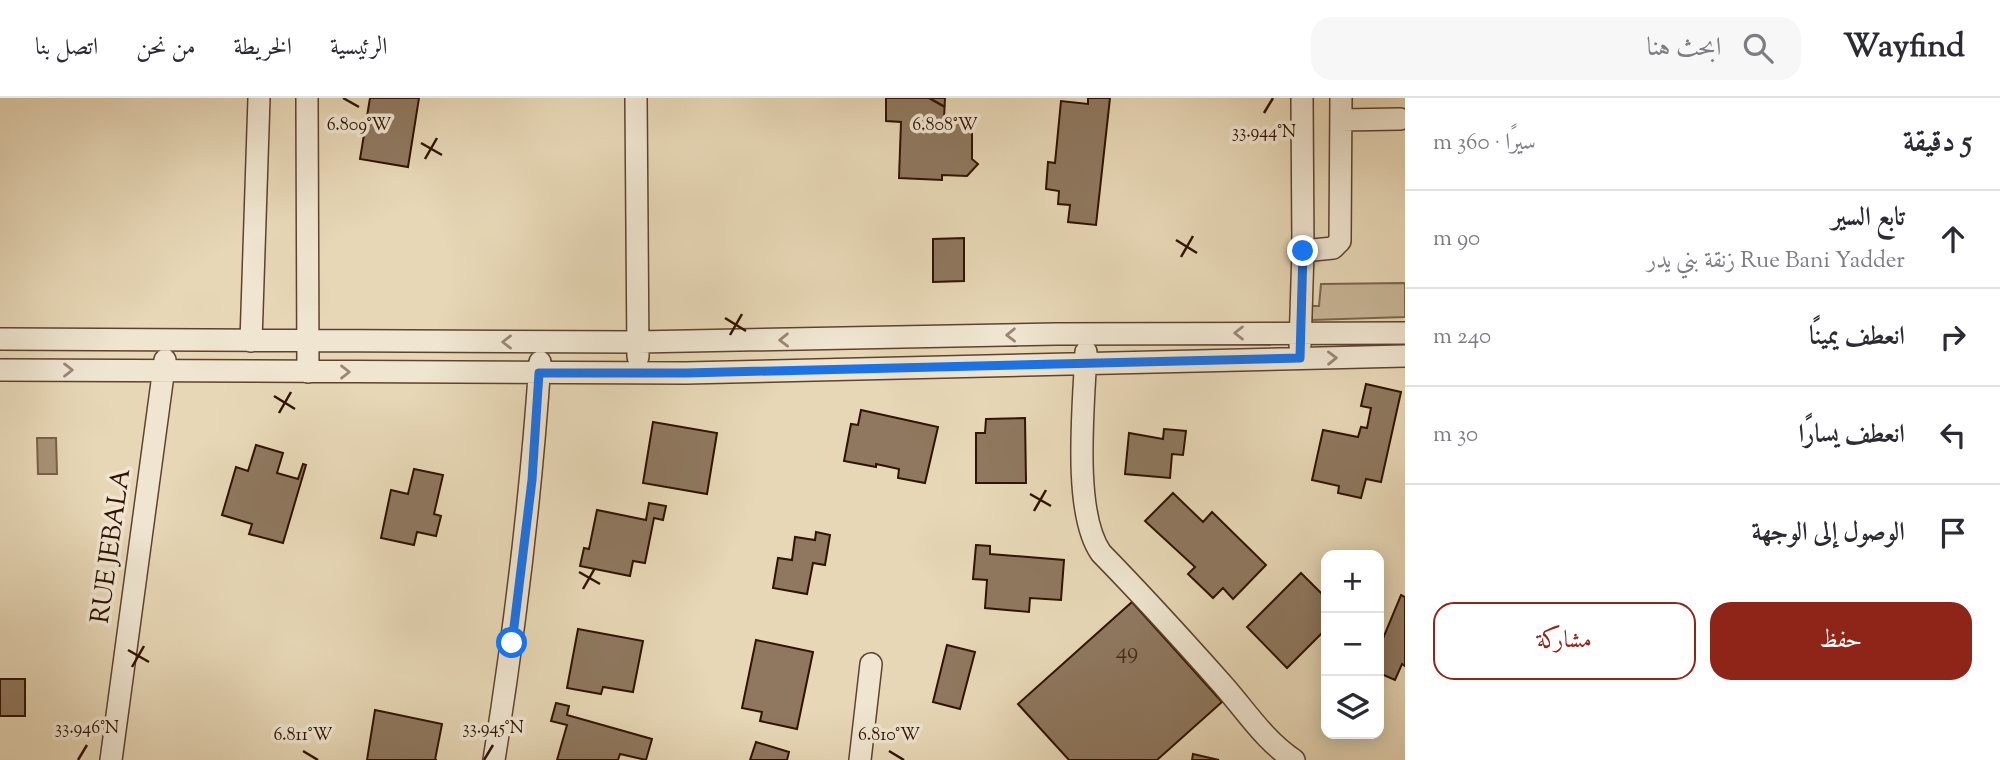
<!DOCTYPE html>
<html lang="ar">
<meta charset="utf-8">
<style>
:root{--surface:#fff;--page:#f7f7f7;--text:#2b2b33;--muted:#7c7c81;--line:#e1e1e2;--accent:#8f2418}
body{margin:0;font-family:"Sorts Mill Goudy",Amiri,serif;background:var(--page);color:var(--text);direction:rtl}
.controls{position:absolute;right:21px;bottom:21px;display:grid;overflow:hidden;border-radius:14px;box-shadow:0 4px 18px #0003}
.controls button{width:63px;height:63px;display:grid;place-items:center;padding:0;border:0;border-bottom:2px solid var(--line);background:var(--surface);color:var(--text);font:35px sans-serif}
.stop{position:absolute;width:21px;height:21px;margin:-16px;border:5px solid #1a73e8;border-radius:50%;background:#fff}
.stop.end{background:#1a73e8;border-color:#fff;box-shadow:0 2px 7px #0008}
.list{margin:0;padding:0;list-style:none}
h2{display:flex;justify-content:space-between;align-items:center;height:91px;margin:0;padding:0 28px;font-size:30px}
h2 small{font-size:23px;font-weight:400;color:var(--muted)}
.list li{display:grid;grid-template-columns:46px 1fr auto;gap:21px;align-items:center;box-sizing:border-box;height:98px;padding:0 28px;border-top:2px solid var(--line)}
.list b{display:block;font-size:26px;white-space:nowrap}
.list p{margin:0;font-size:23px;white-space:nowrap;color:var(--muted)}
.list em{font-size:23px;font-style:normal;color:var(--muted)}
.actions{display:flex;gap:14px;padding:21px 28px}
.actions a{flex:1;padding:16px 0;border:2px solid var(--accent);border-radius:21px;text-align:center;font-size:24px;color:var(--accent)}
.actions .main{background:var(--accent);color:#fff}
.icon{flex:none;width:38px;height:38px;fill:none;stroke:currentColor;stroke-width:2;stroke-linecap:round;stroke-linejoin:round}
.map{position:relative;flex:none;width:1405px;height:662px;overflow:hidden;direction:ltr}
header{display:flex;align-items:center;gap:42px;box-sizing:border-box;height:98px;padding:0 35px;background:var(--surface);border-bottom:2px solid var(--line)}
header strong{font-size:33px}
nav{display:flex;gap:38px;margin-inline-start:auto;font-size:24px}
.search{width:490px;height:63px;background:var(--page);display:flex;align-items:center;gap:18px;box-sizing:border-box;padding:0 24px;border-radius:21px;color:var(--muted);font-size:26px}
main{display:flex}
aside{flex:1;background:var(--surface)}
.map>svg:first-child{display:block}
</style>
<header>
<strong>Wayfind</strong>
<div class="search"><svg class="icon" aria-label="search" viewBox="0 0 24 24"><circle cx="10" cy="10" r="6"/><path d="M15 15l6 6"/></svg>ابحث هنا</div>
<nav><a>الرئيسية</a><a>الخريطة</a><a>من نحن</a><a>اتصل بنا</a></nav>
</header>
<main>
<aside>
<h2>5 دقيقة<small>سيرًا · 360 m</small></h2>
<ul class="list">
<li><svg class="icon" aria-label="ahead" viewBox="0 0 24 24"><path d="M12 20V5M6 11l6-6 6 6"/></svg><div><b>تابع السير</b><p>Rue Bani Yadder زنقة بني يدر</p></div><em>90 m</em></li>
<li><svg class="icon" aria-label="right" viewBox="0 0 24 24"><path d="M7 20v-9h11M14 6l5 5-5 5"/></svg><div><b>انعطف يمينًا</b></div><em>240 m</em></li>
<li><svg class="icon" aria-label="left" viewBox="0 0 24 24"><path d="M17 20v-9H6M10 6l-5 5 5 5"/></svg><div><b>انعطف يسارًا</b></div><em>30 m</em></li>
<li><svg class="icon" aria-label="arrive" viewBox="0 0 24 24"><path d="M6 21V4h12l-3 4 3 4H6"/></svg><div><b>الوصول إلى الوجهة</b></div></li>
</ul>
<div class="actions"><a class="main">حفظ</a><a>مشاركة</a></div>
</aside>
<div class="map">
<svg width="1405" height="662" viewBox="0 0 1405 662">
<rect width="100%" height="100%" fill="#e7d7b6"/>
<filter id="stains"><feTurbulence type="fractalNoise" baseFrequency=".00286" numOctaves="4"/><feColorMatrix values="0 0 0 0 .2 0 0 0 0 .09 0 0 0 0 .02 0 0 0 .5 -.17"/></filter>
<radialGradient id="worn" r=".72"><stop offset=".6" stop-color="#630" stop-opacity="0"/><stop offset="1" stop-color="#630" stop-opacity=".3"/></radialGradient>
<path fill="#c8b697" stroke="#7c644c" stroke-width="2" d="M1405,185V219L1312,222V208H1319L1321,186Z"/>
<path fill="#a89478" stroke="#786048" stroke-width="2" d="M37,340H56L57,376H38Z"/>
<path fill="#8f785f" stroke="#2f1201" stroke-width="2" d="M370,0H419L408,69L360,61Z
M886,0H945L944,21H972V61L978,66L967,78L942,77V82L899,80L901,24L886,23Z
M1088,0H1110L1096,127L1068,124L1070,107L1058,106L1059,93L1046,91L1048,64L1055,65L1061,3L1088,6Z
M964,140V183L933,184V141Z
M1366,286L1401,294L1381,384L1366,381L1361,400L1338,395L1339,388L1312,382L1323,332L1358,339L1361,329L1367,330L1371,310L1361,308Z
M861,312L938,329L925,385L898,380L899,371L876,366V369L844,363L851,326L858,327Z
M1025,320L1026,385H976V335H985L986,321Z
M653,324L717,335L707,396L643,385Z
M1164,331L1186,333L1183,357L1172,356L1170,380L1125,376L1129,335L1163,341Z
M256,347L283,355L277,375L298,381L303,366L306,367L283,445L249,436L252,426L222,417L236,369L248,373Z
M414,371L443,377L434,416L441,418L436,438L417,434L414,447L381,440L391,392L408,396Z
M1173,395L1203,424L1212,414L1266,467L1233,501L1223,490L1213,500L1188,476L1195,469L1145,423Z
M649,405L666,408L663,422L654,420L645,465L633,463L630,478L580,468L584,450L589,451L597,412L646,422Z
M816,434L830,437L825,467L813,465L807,496L773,490L778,460L792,462L795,439L815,442Z
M976,447L990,448V456L1064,462L1061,502L1030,500L1029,514L985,510L987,482L973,481Z
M1301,475L1326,500V531L1287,570L1247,529Z
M1401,497L1405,499V568L1402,566L1395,582L1379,575V550Z
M1132,504L1222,604L1157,662H1069L1018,606Z
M578,531L643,543L633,594L603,589L601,596L567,590Z
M756,542L813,554L797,631L760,623L762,614L742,610Z
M947,547L975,554L960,611L933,604Z
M0,581H25V618H0Z
M556,605L569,608L567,617L652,641L646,662L620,656L618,662H557L567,627L551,623Z
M375,612L442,626L435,662H437H367Z
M756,644L789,654L787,662H750Z
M1193,656L1219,662H1192Z"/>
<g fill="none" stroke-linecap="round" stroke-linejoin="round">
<defs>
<path id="minor" d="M307,0L308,274
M636,0L638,259
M1341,22L1400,21
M1303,153L1333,150L1340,143L1341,0
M0,241L638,244L1056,236L1405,235
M251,243L259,0
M1300,248L1303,153L1302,0
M1086,254C1084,305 1072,414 1101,455C1143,498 1183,542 1223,587C1246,613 1265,643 1294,662
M0,272L686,275L1405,258
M111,662L165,262
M494,662C515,530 531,398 540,264
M860,662L871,566"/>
</defs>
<use href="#minor" stroke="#5d432e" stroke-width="24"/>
<use href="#minor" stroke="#efe5d0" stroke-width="21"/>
</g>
<defs><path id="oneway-chevron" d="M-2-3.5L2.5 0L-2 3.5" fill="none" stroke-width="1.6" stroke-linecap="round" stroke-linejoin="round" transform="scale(1.75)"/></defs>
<g stroke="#998673">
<use href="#oneway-chevron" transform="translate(1239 235) rotate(180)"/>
<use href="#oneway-chevron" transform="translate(1011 237) rotate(179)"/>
<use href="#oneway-chevron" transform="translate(784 242) rotate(179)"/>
<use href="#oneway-chevron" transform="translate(507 244) rotate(180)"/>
<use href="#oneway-chevron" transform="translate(1332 260) rotate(-1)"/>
<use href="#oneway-chevron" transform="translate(68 272)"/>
<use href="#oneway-chevron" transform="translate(345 274)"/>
</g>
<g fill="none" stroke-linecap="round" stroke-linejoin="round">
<path stroke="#1a73e8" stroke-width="9" d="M512,545L532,382L539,275H686L1300,260L1303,153"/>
</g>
<path fill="none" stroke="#2f1201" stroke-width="2.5" d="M343,0L359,9M929,0L945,9M1264,15L1273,0M421,45L442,57M425,61L437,40M1176,142L1197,155M1181,159L1193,138M725,220L746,233M730,237L742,216M274,298L295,311M279,315L291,294M1030,396L1051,408M1034,413L1046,392M579,474L600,486M583,491L595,470M128,552L149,564M132,569L144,548M303,653L318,662M889,653L904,662M78,662L87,647M484,662L493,647"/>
<g text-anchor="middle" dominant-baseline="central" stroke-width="7" stroke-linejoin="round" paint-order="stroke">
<g font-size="23" fill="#472c18">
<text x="1127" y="554">49</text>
</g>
<g font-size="26" fill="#2f1201" stroke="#efe5d0">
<text transform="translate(112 448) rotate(-82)">RUE JEBALA</text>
</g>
</g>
<g font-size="18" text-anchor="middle" fill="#2f1201" stroke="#efe5d0" stroke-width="7" stroke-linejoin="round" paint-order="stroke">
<text x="359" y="32">6.809°W</text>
<text x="945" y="32">6.808°W</text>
<text x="1264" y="39">33.944°N</text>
<text x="87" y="635">33.946°N</text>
<text x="493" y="635">33.945°N</text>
<text x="303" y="642">6.811°W</text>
<text x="889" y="642">6.810°W</text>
</g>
<rect width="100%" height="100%" filter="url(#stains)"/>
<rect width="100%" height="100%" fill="url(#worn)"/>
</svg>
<div class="controls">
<button>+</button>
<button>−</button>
<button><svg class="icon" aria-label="layers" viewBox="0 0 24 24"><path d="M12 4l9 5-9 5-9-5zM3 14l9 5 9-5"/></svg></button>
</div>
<div class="stop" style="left:512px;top:545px"></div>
<div class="stop end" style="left:1303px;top:153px"></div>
</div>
</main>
